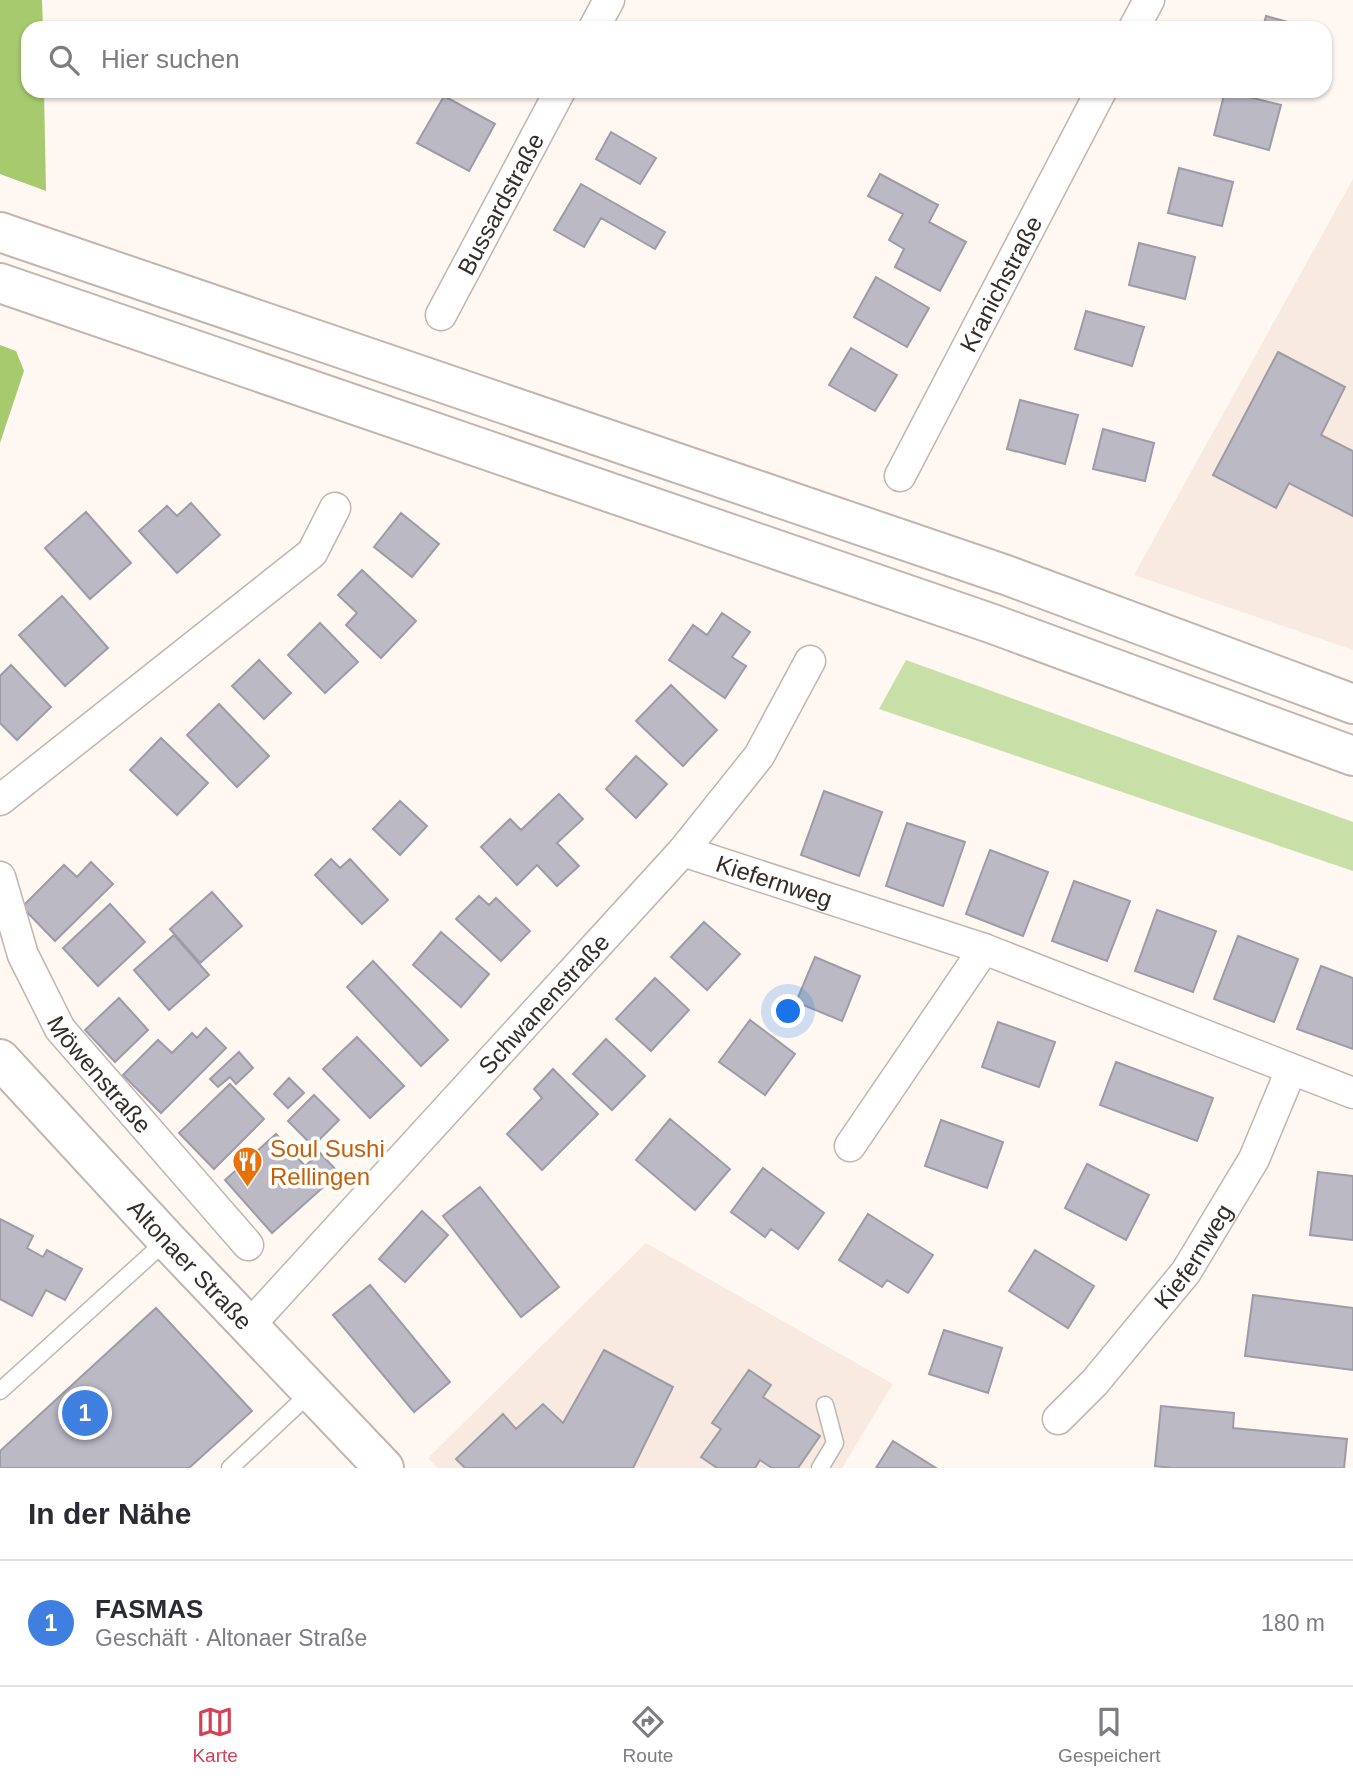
<!DOCTYPE html>
<html lang="de">
<meta charset="utf-8">
<style>
:root{--surface:#fff;--page:#f7f7f7;--text:#2b2b33;--muted:#7c7c81;--line:#e1e1e2;--accent:#d34253}
body{margin:0;font-family:Arial,sans-serif;background:var(--page);color:var(--text)}
.you{position:absolute;left:789px;top:1012px;width:24px;height:24px;margin:-18px;border:5px solid #fff;border-radius:50%;background:#1a73e8;box-shadow:0 0 0 10px #1a73e833}
.badge{display:grid;place-items:center;width:46px;height:46px;border-radius:50%;background:var(--accent);color:#fff;font-size:23px;font-weight:700}
.pin{position:absolute;translate:-50% -50%;border:4px solid #fff;box-shadow:0 2px 7px #0006}
.list{margin:0;padding:0;list-style:none}
h2{display:flex;justify-content:space-between;align-items:center;height:91px;margin:0;padding:0 28px;font-size:30px}
h2 small{font-size:23px;font-weight:400;color:var(--muted)}
.list li{display:grid;grid-template-columns:46px 1fr auto;gap:21px;align-items:center;box-sizing:border-box;height:126px;padding:0 28px;border-top:2px solid var(--line)}
.list b{display:block;font-size:26px;white-space:nowrap}
.list p{margin:0;font-size:23px;white-space:nowrap;color:var(--muted)}
.list em{font-size:23px;font-style:normal;color:var(--muted)}
.icon{flex:none;width:38px;height:38px;fill:none;stroke:currentColor;stroke-width:2;stroke-linecap:round;stroke-linejoin:round}
.map{position:relative;flex:none;width:1353px;height:1468px;overflow:hidden}
.search{position:absolute;background:var(--surface);box-shadow:0 2px 5px #0004;left:21px;right:21px;top:21px;height:77px;display:flex;align-items:center;gap:18px;box-sizing:border-box;padding:0 24px;border-radius:21px;color:var(--muted);font-size:26px}
.sheet{height:217px;background:var(--surface)}
nav{display:flex;justify-content:space-around;align-items:center;box-sizing:border-box;height:98px;border-top:2px solid var(--line);background:var(--surface);font-size:19px;color:var(--muted)}
nav a{display:grid;justify-items:center;gap:4px}
nav .on{color:var(--accent)}
.map>svg:first-child{display:block}
</style>
<div class="map">
<svg width="1353" height="1468" viewBox="0 0 1353 1468">
<rect width="100%" height="100%" fill="#fef7f2"/>
<path fill="#f8eae0" d="M1353,179V650L1134,575Z
M646,1243L893,1384L842,1468H438L428,1458Z"/>
<path fill="#c8dfa7" d="M906,660L1353,822V871L879,709Z"/>
<path fill="#a7ca6e" d="M0,0H42L43,28H28V91H44L46,191L0,174Z
M0,345L16,351L24,371L0,443Z"/>
<path fill="#bbb9c4" stroke="#9d9ba6" stroke-width="2" d="M1266,16L1309,28H1263Z
M1225,91L1281,105L1269,150L1214,135Z
M444,96L495,124L469,171L417,143Z
M611,132L656,158L640,184L596,159Z
M1179,168L1233,182L1222,226L1168,213Z
M880,174L938,205L929,222L966,242L940,291L895,267L904,249L889,240L903,214L868,196Z
M581,184L665,232L655,249L601,218L584,247L554,230Z
M1139,243L1195,257L1185,299L1129,285Z
M876,277L929,308L907,347L854,317Z
M1086,311L1144,327L1132,366L1075,349Z
M851,348L897,375L875,411L829,385Z
M1278,352L1345,387L1321,435L1353,451V516L1289,483L1276,508L1213,475Z
M1020,400L1078,415L1065,464L1007,449Z
M1103,429L1154,443L1145,481L1093,469Z
M191,503L220,535L177,573L139,531L167,506L177,516Z
M86,512L131,563L90,599L45,548Z
M401,513L439,544L412,577L374,547Z
M362,570L416,621L381,658L346,625L357,613L338,595Z
M62,596L108,648L65,686L19,635Z
M722,613L750,632L732,657L746,666L725,698L669,660L693,625L707,635Z
M320,623L358,662L325,693L288,655Z
M259,660L291,693L264,719L232,686Z
M11,665L51,707L17,740L0,723V676Z
M671,685L717,730L683,766L636,721Z
M219,704L269,756L237,787L187,735Z
M161,738L208,783L177,815L130,770Z
M636,756L667,784L636,818L606,789Z
M824,791L882,812L859,876L801,855Z
M559,794L583,819L557,843L579,866L557,886L537,865L517,885L481,847L510,819L521,830Z
M400,801L427,826L400,855L373,829Z
M907,823L965,842L943,906L886,886Z
M990,850L1048,872L1023,936L966,914Z
M331,859L340,868L350,859L388,900L362,924L315,875Z
M91,862L113,884L55,941L22,907L64,865L77,877Z
M1074,881L1130,901L1107,961L1052,941Z
M212,892L242,926L200,963L170,929Z
M479,896L489,905L496,898L530,931L501,961L456,919Z
M110,904L145,942L98,986L63,948Z
M1157,910L1216,931L1193,992L1135,971Z
M704,922L740,954L707,990L671,957Z
M441,932L489,974L461,1007L413,965Z
M174,935L209,975L169,1010L134,970Z
M1238,936L1298,959L1274,1022L1214,999Z
M815,957L860,976L842,1021L796,1002Z
M373,961L448,1040L421,1066L347,987Z
M1321,966L1353,978V1049L1297,1029Z
M655,978L689,1010L651,1051L616,1019Z
M119,998L148,1030L115,1062L85,1030Z
M750,1020L795,1054L765,1095L719,1062Z
M998,1022L1055,1042L1039,1087L982,1067Z
M206,1028L226,1048L161,1113L123,1075L158,1040L172,1053L192,1033L197,1038Z
M357,1037L404,1086L370,1118L323,1069Z
M606,1039L645,1076L612,1110L573,1074Z
M239,1052L253,1068L236,1084L230,1077L218,1087L210,1079Z
M1116,1062L1213,1098L1197,1141L1100,1105Z
M553,1069L598,1114L542,1170L507,1134L542,1098L534,1089Z
M289,1078L304,1093L288,1108L274,1094Z
M230,1084L264,1119L214,1169L179,1133Z
M314,1095L339,1120L313,1146L288,1121Z
M670,1119L730,1169L695,1210L636,1160Z
M941,1120L1003,1142L987,1188L925,1166Z
M276,1134L305,1166L320,1153L339,1173L272,1233L225,1180Z
M1087,1164L1149,1195L1126,1240L1065,1208Z
M763,1168L824,1213L798,1249L771,1229L765,1237L731,1212Z
M1318,1172L1353,1176V1240L1310,1235Z
M480,1187L559,1287L521,1317L443,1216Z
M422,1211L448,1235L405,1282L379,1259Z
M868,1214L933,1255L908,1293L887,1280L882,1287L839,1260Z
M0,1219L33,1236L27,1248L43,1257L47,1250L82,1269L65,1300L46,1290L32,1316L0,1299Z
M1035,1250L1094,1286L1068,1328L1009,1291Z
M370,1285L450,1382L414,1412L333,1315Z
M1253,1295L1353,1308V1370L1245,1356Z
M156,1308L252,1411L189,1468H0V1451Z
M944,1330L1002,1348L988,1393L929,1374Z
M604,1350L673,1387L633,1468H465L456,1459L503,1414L516,1429L543,1404L563,1423Z
M749,1370L771,1385L763,1397L820,1436L798,1468H772L760,1460L755,1468H717L701,1457L721,1429L712,1423Z
M1161,1406L1234,1413L1233,1428L1347,1439L1344,1468H1172L1155,1466Z
M893,1441L936,1468H876Z"/>
<g fill="none" stroke-linecap="round" stroke-linejoin="round">
<defs>
<path id="service" d="M0,1391L167,1240
M230,1468L311,1392
M820,1468L835,1443L825,1405"/>
<g id="minor">
<path d="M594,28L609,0"/>
<path d="M1134,28L1149,0"/>
<path id="s1" d="M441,315L560,91"/>
<path id="s2" d="M900,476L1101,91"/>
<path d="M0,800L312,553L335,508"/>
<path id="s3" d="M683,851L984,949L1353,1093"/>
<path id="s4" d="M0,877L23,955L60,1029L248,1245"/>
<path d="M850,1146L984,949"/>
<path id="s5" d="M248,1327L683,851L759,756L810,661"/>
<path id="s6" d="M1058,1419L1095,1382L1186,1272L1254,1159L1291,1070"/>
</g>
<g id="secondary">
<path id="s7" d="M0,1059L167,1240L384,1468"/>
</g>
<path id="motorway" d="M0,232L1006,575L1353,704
M0,283L990,623L1353,756"/>
</defs>
<use href="#service" stroke="#c1b6af" stroke-width="19"/>
<use href="#minor" stroke="#c1b6af" stroke-width="33"/>
<use href="#secondary" stroke="#c1b6af" stroke-width="42"/>
<use href="#motorway" stroke="#c1b6af" stroke-width="42"/>
<use href="#service" stroke="#fff" stroke-width="16"/>
<use href="#minor" stroke="#fff" stroke-width="30"/>
<use href="#secondary" stroke="#fff" stroke-width="38"/>
<use href="#motorway" stroke="#fff" stroke-width="38"/>
</g>
<defs>
<symbol id="restaurant-pin" viewBox="-11 -11 22 30"><path d="M0 17L-7.5 6A9.5 9.5 0 1 1 7.5 6Z" fill="#e8710a" stroke="#fff"/><path d="M-5-6h1v4h1v-4h1v4h1v-4h1v5L-1.5 .5V6h-2V.5L-5-1ZM5-6V6H3V1.5H1.5Q1.5-4 5-6Z" fill="#fff"/></symbol>
</defs>
<g fill-rule="evenodd">
<use href="#restaurant-pin" x="230" y="1144" width="35" height="47"/>
</g>
<g text-anchor="middle" dominant-baseline="central" stroke-width="7" stroke-linejoin="round" paint-order="stroke">
<g font-size="24" fill="#302c29" stroke="#fff">
<text stroke="none"><textPath href="#s1" startOffset="126">Bussardstraße</textPath></text>
<text stroke="none"><textPath href="#s2" startOffset="217">Kranichstraße</textPath></text>
<text stroke="none"><textPath href="#s3" startOffset="96">Kiefernweg</textPath></text>
<text stroke="none"><textPath href="#s5" startOffset="438">Schwanenstraße</textPath></text>
<text stroke="none"><textPath href="#s4" startOffset="224">Möwenstraße</textPath></text>
<text stroke="none"><textPath href="#s6" startOffset="212">Kiefernweg</textPath></text>
<text stroke="none"><textPath href="#s7" startOffset="280">Altonaer Straße</textPath></text>
</g>
<g font-size="24" fill="#c56008" stroke="#fff" text-anchor="start">
<text x="270" y="1148">Soul Sushi<tspan x="270" dy="28">Rellingen</tspan></text>
</g>
</g>
</svg>
<div class="you"></div>
<div class="pin badge" style="left:85px;top:1413px;background:#3f7fe0">1</div>
<div class="search"><svg class="icon" aria-label="search" viewBox="0 0 24 24"><circle cx="10" cy="10" r="6"/><path d="M15 15l6 6"/></svg>Hier suchen</div>
</div>
<section class="sheet">
<h2>In der Nähe<small></small></h2>
<ul class="list">
<li><span class="badge" style="background:#3f7fe0">1</span><div><b>FASMAS</b><p>Geschäft · Altonaer Straße</p></div><em>180 m</em></li>
</ul>
</section>
<nav>
<a class="on"><svg class="icon" aria-label="map" viewBox="0 0 24 24"><path d="M3 6l6-2 6 2 6-2v14l-6 2-6-2-6 2zM9 4v14M15 6v14"/></svg>Karte</a>
<a><svg class="icon" aria-label="directions" viewBox="0 0 24 24"><path d="M12 3l9 9-9 9-9-9zM9 14v-3h6M13 9l2 2-2 2"/></svg>Route</a>
<a><svg class="icon" aria-label="saved" viewBox="0 0 24 24"><path d="M7 4h10v16l-5-4-5 4z"/></svg>Gespeichert</a>
</nav>
